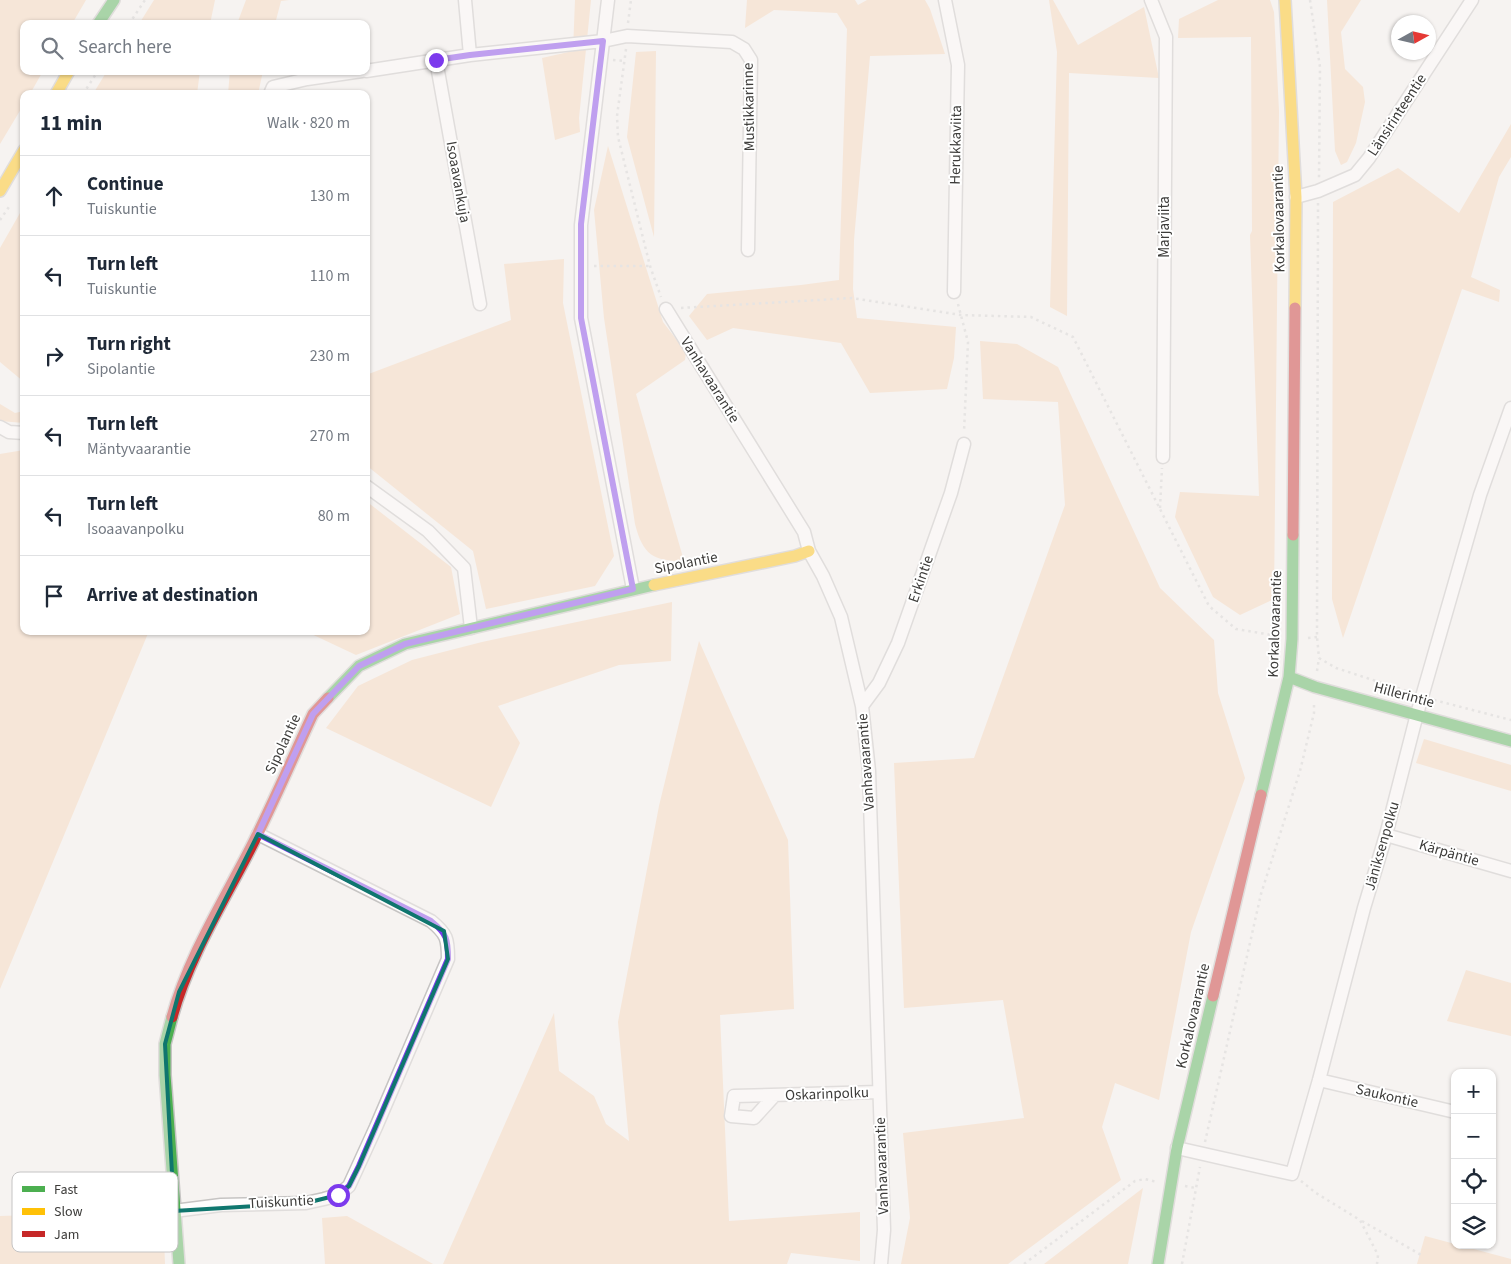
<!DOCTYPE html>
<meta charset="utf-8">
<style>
:root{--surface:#fff;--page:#f6f6f7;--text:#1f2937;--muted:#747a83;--line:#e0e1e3}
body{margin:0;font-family:"Source Sans 3",sans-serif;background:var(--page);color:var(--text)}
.controls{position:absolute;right:15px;bottom:15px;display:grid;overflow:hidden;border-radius:10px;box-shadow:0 1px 4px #0004}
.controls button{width:45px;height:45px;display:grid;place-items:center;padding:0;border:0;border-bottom:1px solid var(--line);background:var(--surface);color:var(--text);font:25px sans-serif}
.compass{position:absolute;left:1391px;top:15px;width:45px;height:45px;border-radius:50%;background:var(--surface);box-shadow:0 1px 4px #0004;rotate:82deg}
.stop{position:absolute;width:15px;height:15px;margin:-11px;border:4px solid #7c3aed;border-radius:50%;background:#fff}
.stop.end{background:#7c3aed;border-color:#fff;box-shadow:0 1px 5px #0008}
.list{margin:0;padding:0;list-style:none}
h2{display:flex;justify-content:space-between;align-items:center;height:65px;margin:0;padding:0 20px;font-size:21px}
h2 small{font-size:16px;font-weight:400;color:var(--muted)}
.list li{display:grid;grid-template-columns:32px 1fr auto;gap:15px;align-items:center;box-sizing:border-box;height:80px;padding:0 20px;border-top:1px solid var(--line)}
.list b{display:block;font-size:19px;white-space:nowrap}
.list p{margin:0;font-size:16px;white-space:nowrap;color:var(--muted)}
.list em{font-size:16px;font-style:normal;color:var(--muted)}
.icon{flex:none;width:28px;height:28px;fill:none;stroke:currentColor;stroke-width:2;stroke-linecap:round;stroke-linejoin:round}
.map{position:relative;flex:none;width:1511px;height:1264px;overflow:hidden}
.search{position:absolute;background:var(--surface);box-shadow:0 1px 4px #0004;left:20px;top:20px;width:350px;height:55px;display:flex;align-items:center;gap:12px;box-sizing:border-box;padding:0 18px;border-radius:10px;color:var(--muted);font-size:19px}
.panel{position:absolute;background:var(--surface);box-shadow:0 1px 4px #0004;left:20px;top:90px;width:350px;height:545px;border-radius:10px}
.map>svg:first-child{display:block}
</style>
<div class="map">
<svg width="1511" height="1264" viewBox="0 0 1511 1264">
<rect width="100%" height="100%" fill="#f6f3f1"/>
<path fill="#f7d7ba" d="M0,0H86L72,24H24V71H43L30,94H24V104L0,144Z
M154,0H215L210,24H139Z
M246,0H289L281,1L275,24H237Z
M575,0H591L579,118L580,132L555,140L542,58L573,51Z
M747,0H855L858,5L867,0H925L930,9L945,54L870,56L854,240L853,289L857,318L956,327L954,358L947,389L870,393L841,343L733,328L707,340L689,316L707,294L801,285L839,280L847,29L837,13L774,10L745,28Z
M1049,0H1053L1078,45L1144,7L1159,78L1069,73L1067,316L1050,307L1057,52Z
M1218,0H1270L1274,12L1279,111L1274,599L1240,615L1213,597L1175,517L1180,492L1259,496L1250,235L1252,231L1251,37L1178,38L1179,19Z
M1327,0H1361L1341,32L1345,69L1363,87L1365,102L1356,143L1347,162L1341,165L1335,151Z
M656,51L654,237L627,137L636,52Z
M107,71H200L197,94H93Z
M230,71H263L258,94H228Z
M1511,124V157L1499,177L1471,277L1500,290L1499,302L1462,289L1343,638L1332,599L1333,202L1398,168L1459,213Z
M608,146L663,322L686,352L685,360L636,394L684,561C653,561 643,555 635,524L604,318L594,210Z
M24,206V382L0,362V248Z
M564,259L563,303L614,556L595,586L486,609L473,551L366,465V375L511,320L504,264Z
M980,341L1017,344L1058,367L1160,588L1214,640L1218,693L1245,778L1191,932L1159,1100L1115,1083L1102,1127L1121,1180L1008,1264H901L910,1218L903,1133L1024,1118L1003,1000L904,1008L894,763L974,758L1065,505L1058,402L983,399Z
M0,404L15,413L24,411V423L0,421Z
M24,450V631H149L0,989V454Z
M366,501L451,567L460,614L356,655L305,631H366Z
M672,602L671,661L619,665L498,706L520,743L491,807L326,728L358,686L412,660L482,642Z
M699,641L788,840L794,1009L720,1015L729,1221L860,1212V1261L791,1253L787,1264H443L554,1013L559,1071L594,1096L606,1124L629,1141L618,1022L659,806Z
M1424,739L1511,765V791L1416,763Z
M1466,970L1511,983V1036L1447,1021Z
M1143,1188L1128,1264H1044Z
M163,1211L165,1264H0V1216Z
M347,1216L433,1264H325L322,1218Z
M1425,1236L1511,1259V1264H1417Z"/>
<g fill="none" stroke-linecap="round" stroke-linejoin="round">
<defs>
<path id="street" d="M465,0L470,55
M608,0L581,225V318L633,589
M945,0L958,65L954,292
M1151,0L1166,37L1163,457
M436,60L480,304
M366,71L470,55L603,41L627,36L732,42L744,49L751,60L748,250
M270,94L273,87L307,79L362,71
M1296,197L1318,191L1355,175L1369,158L1472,0
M666,309L804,532L809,551L823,576L841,617L862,706L869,771L884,1230L881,1264
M0,427L9,432L24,433
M366,486L428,531L464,568L471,628
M862,706L879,683L898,643L951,493L964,444
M1386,835L1511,871
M1319,1080L1455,1112
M775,1095L754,1118L731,1116L734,1096L879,1092
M1177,1148L1292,1174L1319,1080L1364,908L1386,835L1417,714L1480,495L1511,408
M174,1211L221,1205L306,1203L324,1199L338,1195L349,1186L376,1127L448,959C448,939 447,934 431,921L258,834"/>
<path id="fast" d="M98,24L114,0
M1289,677L1315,687L1511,741
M328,698L359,666L405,644L654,585
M1261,795L1289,677L1292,639L1293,535
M172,1017L165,1044V1075L179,1264
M1158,1264L1177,1148L1213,996"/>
<path id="slow" d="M1285,0L1296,197L1295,308
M56,94L69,71
M0,191L24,150
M654,585L795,556L809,551"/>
<path id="jam" d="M1293,535L1295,308
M1213,996L1261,795
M172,1017C188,959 220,907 247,855C271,809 291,761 313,714L328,698"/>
</defs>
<use href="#street" stroke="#c6c4c3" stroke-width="15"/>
<use href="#fast" stroke="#c6c4c3" stroke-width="14"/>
<use href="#slow" stroke="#c6c4c3" stroke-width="14"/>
<use href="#jam" stroke="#c6c4c3" stroke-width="14"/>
<path stroke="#d3d3d2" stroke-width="2.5" stroke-dasharray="2.5 4" stroke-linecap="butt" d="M1310,0L1320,67L1319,178
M628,23L631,0
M129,24L145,0
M626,49L617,116L618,137L650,266L661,297
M613,60L625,61
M83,94L98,71
M1318,203L1317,637L1319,658L1336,668L1410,692
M0,220L11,204
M594,266H650
M958,304L968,342L964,432
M681,308L852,298L961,315L1031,317L1073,337L1209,606L1236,629L1278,636
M1160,508L1162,468
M1308,638L1317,637
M1317,671L1319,658
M1434,700L1511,720
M1205,1142L1261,894L1300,771L1314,713V702
M1301,1181L1316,1193L1360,1220L1378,1255L1377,1264
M1185,1186L1196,1188
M1362,1221L1423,1256
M1024,1264L1135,1181L1145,1179L1157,1182
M1182,1264L1200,1167"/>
<use href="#street" stroke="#fefdfd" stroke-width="12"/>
<use href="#fast" stroke="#4caf50" stroke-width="11"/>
<use href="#slow" stroke="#ffc107" stroke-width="11"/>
<use href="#jam" stroke="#c62828" stroke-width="11"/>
</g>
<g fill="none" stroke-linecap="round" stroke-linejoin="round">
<path stroke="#7c3aed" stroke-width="6" d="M338,1195L349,1186L359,1166L448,959C448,939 447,934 431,921L258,834L313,714L359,666L405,644L633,589L581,318V224L603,41L470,55L436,60"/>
</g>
<path d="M0 0H1511V1264H0ZM258,834L444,931L448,959L359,1166L349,1186L338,1195L306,1203L174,1211L165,1044L179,992Z" fill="#f6f3f1" fill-opacity=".55" fill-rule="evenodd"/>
<path fill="none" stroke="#0f766e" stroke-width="4" stroke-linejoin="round" d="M258,834L444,931L448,959L359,1166L349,1186L338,1195L306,1203L174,1211L165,1044L179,992Z"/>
<g text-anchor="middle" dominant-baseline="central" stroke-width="4" stroke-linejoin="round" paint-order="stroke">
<g font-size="15" fill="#3d3c3a" stroke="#fff">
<text transform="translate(749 107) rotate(-91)">Mustikkarinne</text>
<text transform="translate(1397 115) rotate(-57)">Länsirinteentie</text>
<text transform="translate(956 145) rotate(-89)">Herukkaviita</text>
<text transform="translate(458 182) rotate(80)">Isoaavankuja</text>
<text transform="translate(1279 219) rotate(-91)">Korkalovaarantie</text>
<text transform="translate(1164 227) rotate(-90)">Marjaviita</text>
<text transform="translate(710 380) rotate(58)">Vanhavaarantie</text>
<text transform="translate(686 563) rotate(-11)">Sipolantie</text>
<text transform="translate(921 579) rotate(-71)">Erkintie</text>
<text transform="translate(1275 624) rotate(-88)">Korkalovaarantie</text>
<text transform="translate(1404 695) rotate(15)">Hillerintie</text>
<text transform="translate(283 744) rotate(-65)">Sipolantie</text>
<text transform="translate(866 762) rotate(-94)">Vanhavaarantie</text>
<text transform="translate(1382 846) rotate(-74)">Jäniksenpolku</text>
<text transform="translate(1449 853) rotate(16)">Kärpäntie</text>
<text transform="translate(1193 1016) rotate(-77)">Korkalovaarantie</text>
<text transform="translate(827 1094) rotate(-2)">Oskarinpolku</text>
<text transform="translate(1387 1096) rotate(13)">Saukontie</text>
<text transform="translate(882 1166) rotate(-92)">Vanhavaarantie</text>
<text transform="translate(281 1202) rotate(-3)">Tuiskuntie</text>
</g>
</g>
<rect x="12" y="1172" width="166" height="80" rx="8" fill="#fff" stroke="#c5c4c4" stroke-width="1"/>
<rect x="22" y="1186" width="23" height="6" fill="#4caf50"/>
<rect x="22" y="1208" width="23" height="7" fill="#ffc107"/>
<rect x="22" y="1231" width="23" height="6" fill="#c62828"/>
<g font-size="14" fill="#3d3c3a">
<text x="54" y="1194">Fast</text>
<text x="54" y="1216">Slow</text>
<text x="54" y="1239">Jam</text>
</g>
</svg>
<div class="controls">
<button>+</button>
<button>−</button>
<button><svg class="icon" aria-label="locate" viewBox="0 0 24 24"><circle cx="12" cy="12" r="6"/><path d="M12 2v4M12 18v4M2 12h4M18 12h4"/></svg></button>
<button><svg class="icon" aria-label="layers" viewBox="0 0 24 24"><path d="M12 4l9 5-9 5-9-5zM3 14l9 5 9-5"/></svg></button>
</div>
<svg class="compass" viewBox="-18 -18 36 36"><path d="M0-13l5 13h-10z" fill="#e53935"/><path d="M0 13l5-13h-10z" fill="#747a83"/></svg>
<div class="stop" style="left:338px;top:1195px"></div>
<div class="stop end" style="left:436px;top:60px"></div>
<div class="search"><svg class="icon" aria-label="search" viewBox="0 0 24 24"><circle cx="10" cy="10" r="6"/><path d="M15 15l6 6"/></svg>Search here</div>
<section class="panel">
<h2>11 min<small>Walk · 820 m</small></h2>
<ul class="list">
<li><svg class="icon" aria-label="ahead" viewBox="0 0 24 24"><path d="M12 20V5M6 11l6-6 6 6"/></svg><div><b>Continue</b><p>Tuiskuntie</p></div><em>130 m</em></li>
<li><svg class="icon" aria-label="left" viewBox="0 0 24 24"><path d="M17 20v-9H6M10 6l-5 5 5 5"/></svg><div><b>Turn left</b><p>Tuiskuntie</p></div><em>110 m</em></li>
<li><svg class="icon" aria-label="right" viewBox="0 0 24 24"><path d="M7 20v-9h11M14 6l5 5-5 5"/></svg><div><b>Turn right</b><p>Sipolantie</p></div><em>230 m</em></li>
<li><svg class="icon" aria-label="left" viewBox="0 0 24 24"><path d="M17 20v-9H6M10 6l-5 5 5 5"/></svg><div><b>Turn left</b><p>Mäntyvaarantie</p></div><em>270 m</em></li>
<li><svg class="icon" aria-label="left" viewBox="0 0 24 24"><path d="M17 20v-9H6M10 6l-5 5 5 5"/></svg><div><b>Turn left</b><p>Isoaavanpolku</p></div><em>80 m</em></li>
<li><svg class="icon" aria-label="arrive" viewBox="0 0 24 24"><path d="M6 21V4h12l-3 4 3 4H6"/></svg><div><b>Arrive at destination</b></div></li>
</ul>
</section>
</div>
